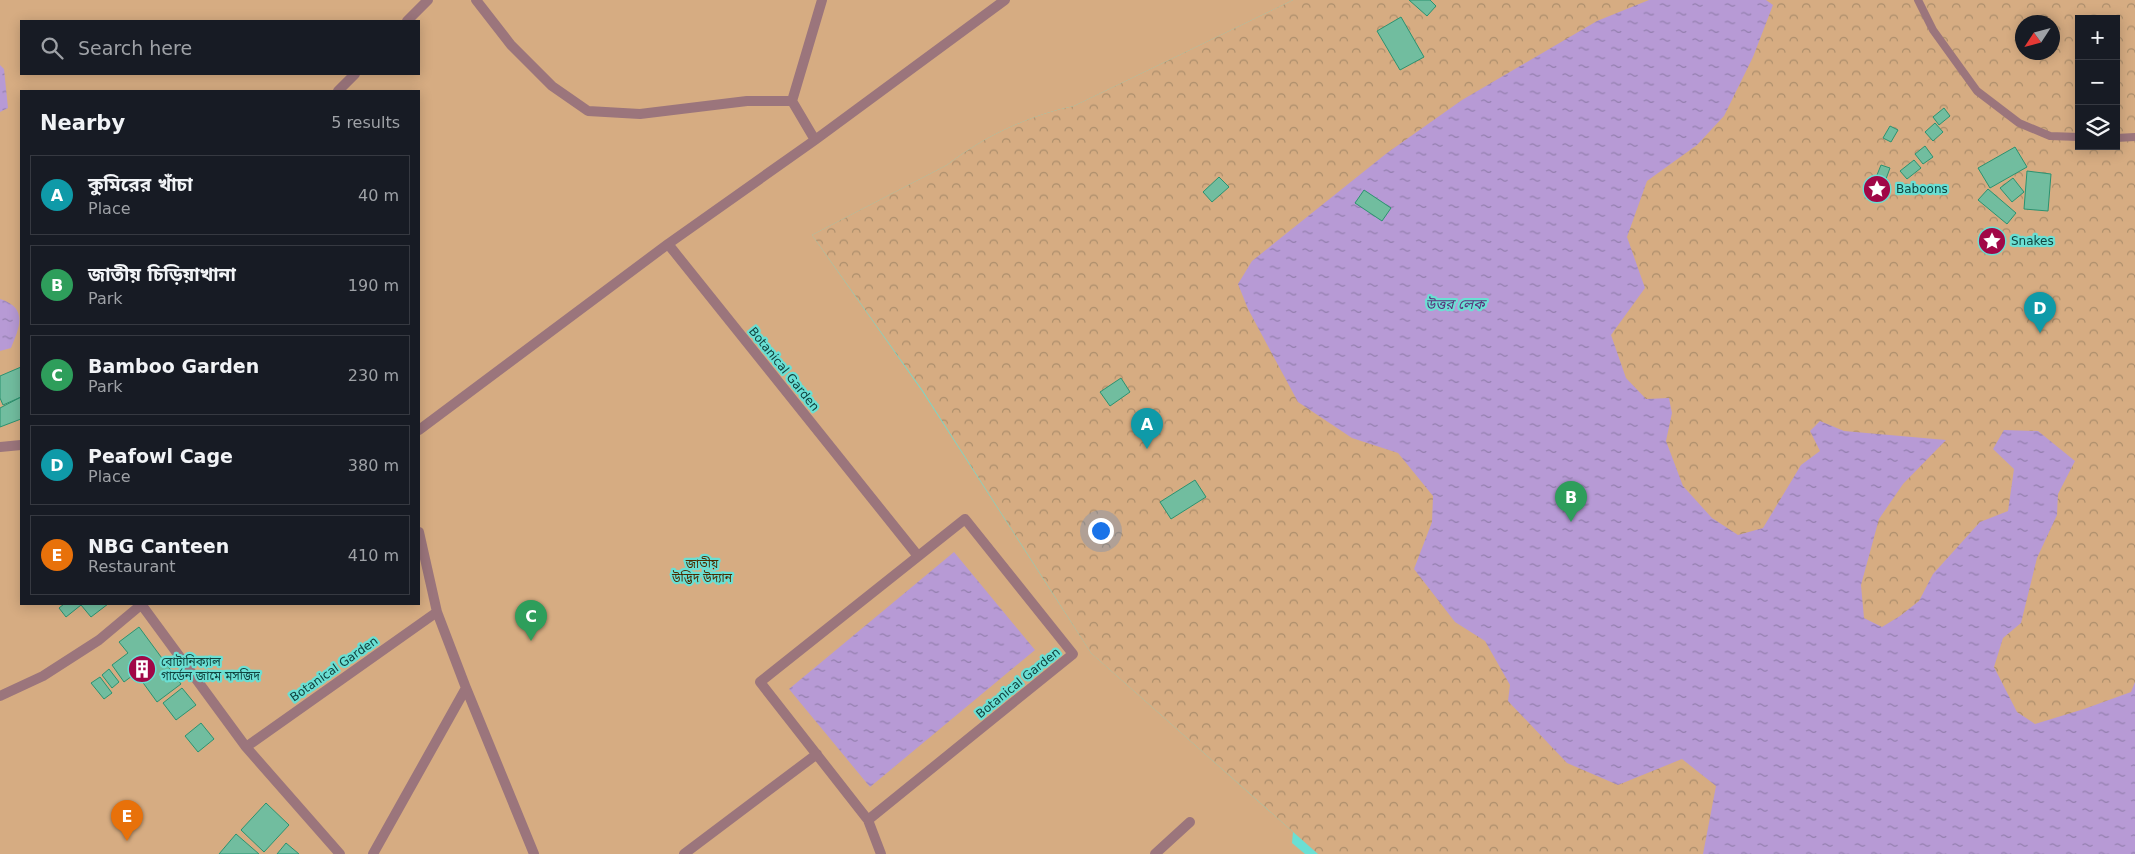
<!DOCTYPE html>
<meta charset="utf-8">
<style>
:root{--surface:#171b24;--page:#242831;--text:#f1f3f6;--muted:#9ea1a6;--line:#363941;--accent:#0b8043}
body{margin:0;font-family:"DejaVu Sans","Noto Sans Bengali",sans-serif;background:var(--page);color:var(--text)}
.controls{position:absolute;right:15px;top:15px;display:grid;overflow:hidden;border-radius:0px;box-shadow:0 2px 12px #0003}
.controls button{width:45px;height:45px;display:grid;place-items:center;padding:0;border:0;border-bottom:1px solid var(--line);background:var(--surface);color:var(--text);font:25px sans-serif}
.compass{position:absolute;left:2015px;top:15px;width:45px;height:45px;border-radius:50%;background:var(--surface);box-shadow:0 2px 12px #0003;rotate:234deg}
.you{position:absolute;left:1100px;top:530px;width:18px;height:18px;margin:-12px;border:4px solid #fff;border-radius:50%;background:#1a73e8;box-shadow:0 0 0 8px #1a73e833}
.badge{display:grid;place-items:center;width:32px;height:32px;border-radius:50%;background:var(--accent);color:#fff;font-size:16px;font-weight:700}
.pin{position:absolute;translate:-50% -41px;filter:drop-shadow(0 1px 2px #0008)}
.pin::after{content:'';position:absolute;top:26px;width:18px;height:15px;background:inherit;clip-path:polygon(0 0,100% 0,50% 100%)}
.list{margin:0;padding:0;list-style:none}
h2{display:flex;justify-content:space-between;align-items:center;height:65px;margin:0;padding:0 20px;font-size:21px}
h2 small{font-size:16px;font-weight:400;color:var(--muted)}
.list li{display:grid;grid-template-columns:32px 1fr auto;gap:15px;align-items:center;box-sizing:border-box;height:80px;margin:0 10px 10px;padding:0 10px;border:1px solid var(--line);border-radius:0px}
.list b{display:block;font-size:19px;white-space:nowrap}
.list p{margin:0;font-size:16px;white-space:nowrap;color:var(--muted)}
.list em{font-size:16px;font-style:normal;color:var(--muted)}
.icon{flex:none;width:28px;height:28px;fill:none;stroke:currentColor;stroke-width:2;stroke-linecap:round;stroke-linejoin:round}
.map{position:relative;flex:none;width:2135px;height:854px;overflow:hidden}
.search{position:absolute;background:var(--surface);box-shadow:0 2px 12px #0003;left:20px;top:20px;width:400px;height:55px;display:flex;align-items:center;gap:12px;box-sizing:border-box;padding:0 18px;border-radius:0px;color:var(--muted);font-size:19px}
.panel{position:absolute;background:var(--surface);box-shadow:0 2px 12px #0003;left:20px;top:90px;width:400px;height:515px;border-radius:0px}
.map>svg:first-child{display:block}
</style>
<div class="map">
<svg width="2135" height="854" viewBox="0 0 2135 854">
<defs>
<pattern id="park-crowns" width="20" height="18" patternUnits="userSpaceOnUse" patternTransform="scale(1.25)"><rect width="20" height="18" fill="#d6ac82"/><path d="M2 6a3 3 0 1 1 6 0M12 15a3 3 0 1 1 6 0" fill="none" stroke="#ac8e6c"/></pattern>
<pattern id="water-ripples" width="26" height="14" patternUnits="userSpaceOnUse" patternTransform="scale(1.25)"><rect width="26" height="14" fill="#b79ad5"/><path d="M2 4q2-2 4 0t4 0M15 11q2-2 4 0t4 0" fill="none" stroke="#937fae"/></pattern>
</defs>
<rect width="100%" height="100%" fill="#6adfd3"/>
<path fill="url(#park-crowns)" fill-rule="evenodd" d="M1293,0H2135V854H1318L1091,653L923,391L812,235L947,165C985,136 1027,116 1074,106ZM2079,19H2116V146H2079ZM2022,22H2052V52H2022Z"/>
<path fill="#d6ac82" fill-rule="evenodd" d="M0,0H1293L1074,106C1027,116 985,136 947,165L812,235L922,391L1091,653L1293,832L1292,843L1305,854H0ZM21,21H419V74H21ZM21,91H419V604H21Z"/>
<path fill="url(#water-ripples)" d="M1649,0H1766L1773,5L1753,57L1724,116L1697,145L1647,181L1627,237L1645,288L1611,335L1626,378L1646,399L1669,398L1672,413L1666,441L1683,486L1712,518L1738,535L1763,528L1801,465L1820,451L1810,431L1820,421L1844,431L1946,440L1903,484L1879,519L1861,585L1864,618L1882,627L1900,616L1919,601L1933,574L1980,522L2008,511L2014,469L1993,449L2004,430L2038,431L2075,461L2058,494L2057,515L2037,558L2021,623L2003,638L1994,667L2017,712L2035,724L2084,709L2131,692L2135,682V854H1703L1716,786L1682,759L1618,785L1567,763L1508,701L1510,685L1485,641L1455,622L1414,569L1432,522L1433,496L1398,453L1352,438L1298,402L1248,309L1238,284L1252,261L1387,153L1462,100L1597,21Z
M0,65L4,69L8,108L0,112Z
M0,299C29,308 19,328 11,348L0,351Z
M954,552L1035,650L870,787L789,689Z"/>
<path fill="#71bd9f" stroke="#2b9270" d="M1409,0H1430L1436,6L1427,16Z
M1401,17L1424,57L1400,70L1377,31Z
M1944,108L1950,116L1939,125L1933,117Z
M1935,123L1943,132L1933,141L1925,132Z
M1890,126L1898,130L1891,142L1883,138Z
M1925,146L1933,157L1923,164L1915,154Z
M2015,147L2027,167L1990,188L1978,168Z
M1914,160L1921,168L1907,179L1900,171Z
M1881,165L1890,168L1886,179L1877,175Z
M2027,171L2051,174L2048,211L2024,209Z
M1219,177L1229,187L1212,202L1203,192Z
M2013,178L2024,192L2012,202L2000,188Z
M1988,189L2016,213L2007,224L1978,200Z
M1364,190L1391,208L1382,221L1355,203Z
M21,367V397L3,405L0,398V376Z
M1121,378L1130,392L1110,406L1100,392Z
M21,397V419L0,427V408Z
M1195,480L1206,497L1171,519L1160,502Z
M64,604H108L91,617L81,605L66,617L59,608Z
M139,627L181,684L157,702L136,673L124,682L112,665L128,653L119,642Z
M109,669L119,682L112,688L102,675Z
M100,677L112,693L104,699L91,683Z
M182,688L196,705L176,720L163,703Z
M201,723L214,739L198,752L185,736Z
M266,803L289,825L264,852L241,830Z
M236,834L259,854H219Z
M286,843L299,854H277Z"/>
<g fill="none" stroke-linecap="round" stroke-linejoin="round">
<path stroke="#9b757c" stroke-width="8" d="M1918,0L1933,30L1977,91L2019,123L2050,136L2079,137
M2116,138L2135,137"/>
<path stroke="#9b757c" stroke-width="10" d="M476,0L511,45L552,86L588,111L640,114L747,101H792
M407,21L428,0
M338,91L355,74
M815,140L792,101L822,0
M668,244L918,556
M419,430L668,244L815,140L1005,0
M0,447L21,445
M141,604L246,747L340,854
M466,688L534,854
M0,696L43,676L99,640L142,604
M246,747L437,612
M868,820L1073,654L965,519L760,682L868,820L881,854
M373,854L466,688L437,612L419,532
M684,854L817,754
M1155,854L1190,822"/>
</g>
<defs>
<symbol id="sight-disc" viewBox="-11 -11 22 22"><circle r="9.5" fill="#a10747" stroke="#6adfd3"/><path d="M0-6L1.8-2.2L6-1.7L2.9 1.2L3.7 5.4L0 3.3L-3.7 5.4L-2.9 1.2L-6-1.7L-1.8-2.2Z" fill="#fff"/></symbol>
<symbol id="building-disc" viewBox="-11 -11 22 22"><circle r="9.5" fill="#a10747" stroke="#6adfd3"/><path d="M-4-6H4V6H1V3H-1V6H-4ZM-2.5-4.3h1.7v1.8h-1.7ZM.8-4.3h1.7v1.8H.8ZM-2.5-1h1.7V.8h-1.7ZM.8-1h1.7V.8H.8Z" fill="#fff"/></symbol>
</defs>
<g fill-rule="evenodd">
<use href="#sight-disc" x="1861" y="173" width="32" height="32"/>
<use href="#sight-disc" x="1976" y="225" width="32" height="32"/>
<use href="#building-disc" x="126" y="653" width="32" height="32"/>
</g>
<g text-anchor="middle" dominant-baseline="central" stroke-width="4.5" stroke-linejoin="round" paint-order="stroke">
<g font-size="12" fill="#114440" stroke="#6adfd3" text-anchor="start">
<text x="1896" y="189">Baboons</text>
<text x="2011" y="241">Snakes</text>
<text x="161" y="662">বোটানিক্যাল<tspan x="161" dy="14">গার্ডেন জামে মসজিদ</tspan></text>
</g>
<g font-size="12" fill="#114440" stroke="#6adfd3">
<text transform="translate(784 369) rotate(51)">Botanical Garden</text>
<text transform="translate(334 669) rotate(-35)">Botanical Garden</text>
<text transform="translate(1018 683) rotate(-39)">Botanical Garden</text>
</g>
<g font-size="12" fill="#4b2b00" stroke="#6adfd3">
<text x="702" y="564">জাতীয়<tspan x="702" dy="14">উদ্ভিদ উদ্যান</tspan></text>
</g>
<g font-size="14" font-style="italic" fill="#59337a" stroke="#6adfd3">
<text x="1455" y="304">উত্তর লেক</text>
</g>
</g>
</svg>
<div class="controls">
<button>+</button>
<button>−</button>
<button><svg class="icon" aria-label="layers" viewBox="0 0 24 24"><path d="M12 4l9 5-9 5-9-5zM3 14l9 5 9-5"/></svg></button>
</div>
<svg class="compass" viewBox="-18 -18 36 36"><path d="M0-13l5 13h-10z" fill="#e53935"/><path d="M0 13l5-13h-10z" fill="#9ea1a6"/></svg>
<div class="you"></div>
<div class="pin badge" style="left:1147px;top:449px;background:#0f9aa8">A</div>
<div class="pin badge" style="left:1571px;top:522px;background:#2e9e5b">B</div>
<div class="pin badge" style="left:531px;top:641px;background:#2e9e5b">C</div>
<div class="pin badge" style="left:2040px;top:333px;background:#0f9aa8">D</div>
<div class="pin badge" style="left:127px;top:841px;background:#e8710a">E</div>
<div class="search"><svg class="icon" aria-label="search" viewBox="0 0 24 24"><circle cx="10" cy="10" r="6"/><path d="M15 15l6 6"/></svg>Search here</div>
<section class="panel">
<h2>Nearby<small>5 results</small></h2>
<ul class="list">
<li><span class="badge" style="background:#0f9aa8">A</span><div><b>কুমিরের খাঁচা</b><p>Place</p></div><em>40 m</em></li>
<li><span class="badge" style="background:#2e9e5b">B</span><div><b>জাতীয় চিড়িয়াখানা</b><p>Park</p></div><em>190 m</em></li>
<li><span class="badge" style="background:#2e9e5b">C</span><div><b>Bamboo Garden</b><p>Park</p></div><em>230 m</em></li>
<li><span class="badge" style="background:#0f9aa8">D</span><div><b>Peafowl Cage</b><p>Place</p></div><em>380 m</em></li>
<li><span class="badge" style="background:#e8710a">E</span><div><b>NBG Canteen</b><p>Restaurant</p></div><em>410 m</em></li>
</ul>
</section>
</div>
